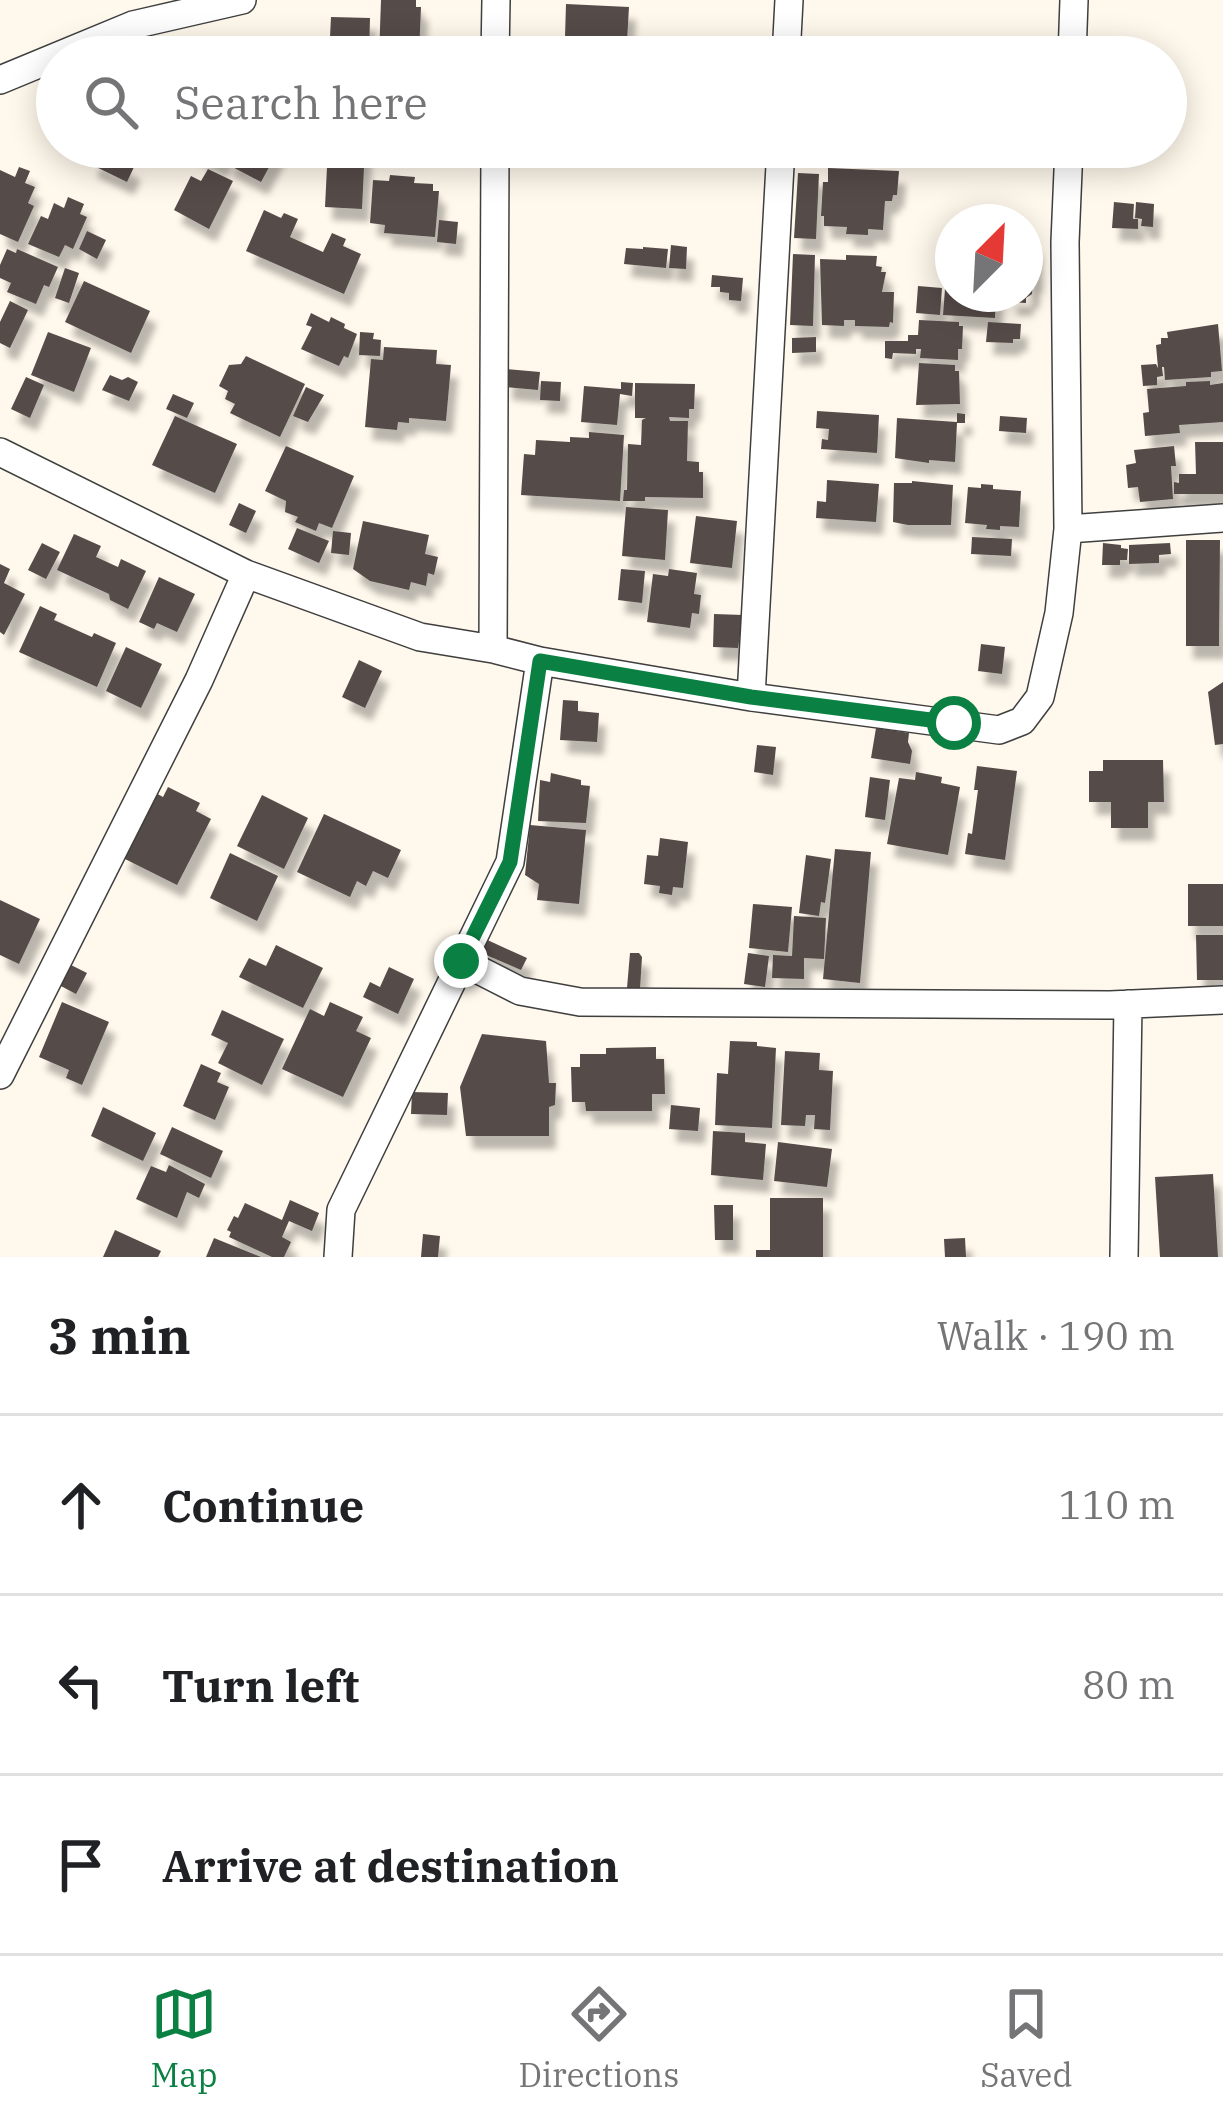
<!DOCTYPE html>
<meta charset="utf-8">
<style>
:root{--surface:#fff;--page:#f6f6f6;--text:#202124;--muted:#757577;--line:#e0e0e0;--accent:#0b8043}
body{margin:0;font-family:"IBM Plex Serif",serif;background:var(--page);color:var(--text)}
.compass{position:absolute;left:935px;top:204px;width:108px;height:108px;border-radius:50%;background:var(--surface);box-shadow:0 6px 30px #0003;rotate:24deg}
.stop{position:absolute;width:36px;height:36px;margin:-27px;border:9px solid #0b8043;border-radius:50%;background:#fff}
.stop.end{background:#0b8043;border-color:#fff;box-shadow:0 3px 12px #0008}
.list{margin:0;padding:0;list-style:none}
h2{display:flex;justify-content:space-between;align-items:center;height:156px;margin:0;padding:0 48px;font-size:51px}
h2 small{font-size:39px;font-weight:400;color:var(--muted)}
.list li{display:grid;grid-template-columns:78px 1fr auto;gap:36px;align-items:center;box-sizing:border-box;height:180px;padding:0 48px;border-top:3px solid var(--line)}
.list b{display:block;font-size:45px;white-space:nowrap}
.list em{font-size:39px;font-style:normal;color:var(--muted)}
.icon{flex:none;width:66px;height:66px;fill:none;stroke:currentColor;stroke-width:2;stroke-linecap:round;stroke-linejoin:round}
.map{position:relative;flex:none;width:1223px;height:1257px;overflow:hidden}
.search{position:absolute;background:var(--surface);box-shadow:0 6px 30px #0003;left:36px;right:36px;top:36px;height:132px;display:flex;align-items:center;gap:30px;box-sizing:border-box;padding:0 42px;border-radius:66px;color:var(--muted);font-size:45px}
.sheet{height:696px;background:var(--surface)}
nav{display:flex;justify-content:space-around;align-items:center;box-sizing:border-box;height:168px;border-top:3px solid var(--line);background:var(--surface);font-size:33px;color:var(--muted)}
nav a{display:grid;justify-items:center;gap:6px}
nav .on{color:var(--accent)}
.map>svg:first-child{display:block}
</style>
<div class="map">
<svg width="1223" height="1257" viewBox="0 0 1223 1257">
<defs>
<filter id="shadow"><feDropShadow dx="7" dy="13" stdDeviation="3" flood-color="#0004"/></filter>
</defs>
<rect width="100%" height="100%" fill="#fff8ec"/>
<path fill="#554c49" filter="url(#shadow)" d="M381,0H416V7H421L419,55L379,56Z
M566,4L629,7L627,41L618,40V48H628L627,57L583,54V57L570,56V46H566L565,37Z
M331,17L370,18L369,57H329Z
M186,147H229L220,165Z
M233,147H280L261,182L225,163Z
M328,147H365L362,209L325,207Z
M94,155L112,163L114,158L134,167L127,182L90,164Z
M19,167L30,171L25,183L35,187L28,203L34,206L18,242L0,234V170L15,177Z
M828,168L899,171L897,195H893L892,201H885L883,230L868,229V235L846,234L847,227L824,226V216H821L823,182H828Z
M208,169L233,181L209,229L174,210L191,176L201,181Z
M798,173L819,174L816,239L794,238Z
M390,175L415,177L414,183L433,184V191H439L435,237L384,233L385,225L370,223L373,180L389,181Z
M68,197L84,204L80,214L87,217L73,249L65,245L59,257L28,244L41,216L48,219L54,203L64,208Z
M1114,202L1134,204L1133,219H1138V229L1112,228Z
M1136,202L1154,204L1153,227L1141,226L1142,219L1135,218Z
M264,210L281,218L284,213L298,219L290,237L323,252L332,233L346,239L343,246L361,254L344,294L246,251Z
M439,220L458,222L456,244L437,242Z
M1025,230H1029V242H1035L1036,280H1033L1032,294L1026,298V303L1010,302V294H1025Z
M87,231L106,240L97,259L79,249Z
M671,245L687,247L686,269L669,268Z
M643,247L668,249L666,268L624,264L626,248L643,249Z
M7,249L16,253L17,249L58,267L49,287L44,285L36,304L7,292L11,283L0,278V265Z
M793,254L815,255L813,326L790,325Z
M846,255L877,256L876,266L882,267L881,272H886L882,292H894L893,323L890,322L889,327L855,326V320H844V326L822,325L820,259L846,260Z
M65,268L79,273L69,303L55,298Z
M712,275L743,278L741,301L729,300V293L720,292V287H711Z
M84,281L150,311L131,353L65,322Z
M918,286L942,288L940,315L916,313Z
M945,289L953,290V294H996L995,318L943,315Z
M10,301L28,310L10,348L0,343V322Z
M311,313L329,322L331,317L345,324L344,328L357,334L348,358L344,356L339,366L301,349L312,327L306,325Z
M919,320L959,322V326H963L962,349H958V360L920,358L921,349H916V354L893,353L892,359L885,358V341H908V335H918Z
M988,322L1021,324L1020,339H1013V343L986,342Z
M1218,324L1222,371L1211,372V377L1165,380L1164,367H1162L1163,376L1157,377V385L1143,386L1141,365L1156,364L1158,368L1156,345L1161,344V338H1168L1167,332Z
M48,332L91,348L74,392L31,375Z
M360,332L374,333L373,339L381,340L380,356L359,355Z
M816,337V352L792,353V338Z
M384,347L437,350L436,364L451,365L446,421L409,418V423L398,422L397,430L365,427L371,359L383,360Z
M246,356L305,384L280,437L230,413L235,404L225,399L228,391L219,386L229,365L241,364Z
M919,363L955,365V371H959L960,404L916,405Z
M506,369L540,372L538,390L505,387Z
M110,375L122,380L128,377L138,382L129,401L102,390Z
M26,377L44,385L30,418L11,409Z
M541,381L561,382L560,401L540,400Z
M1210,381V385L1223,383V422L1179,425L1180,433L1145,436L1143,413L1149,412L1147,389L1186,386V382Z
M621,382L633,383L632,396L620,394L617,425L581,422L584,386L621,389Z
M635,383L695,384L694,409H689V418L669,417L670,421H688L687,461L699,462V472H703V498L645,497V501H623L624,490H627L628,444L641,445L642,420L646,418H635Z
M306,387L324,395L308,422L293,416Z
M173,394L194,403L187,418L166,409Z
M817,411L879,415L877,453L821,449L822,439L828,440L829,429L816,428Z
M957,413L965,414V423H957L955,462L929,460V463L895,458L897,418L957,422Z
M175,416L237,444L215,493L152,465Z
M1000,416L1027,418L1026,433L999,431Z
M589,432L624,435L620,501L521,495L524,454L535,455L536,440L570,442V437L589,438Z
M1195,442H1223V494H1174V482L1179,483V474H1196Z
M286,446L354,476L332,528L319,523L316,531L295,522L298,517L285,512L286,501L265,491Z
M1174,446L1176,466H1171L1173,499L1140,502L1138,487L1128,488L1126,465L1136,463L1134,450Z
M827,480L879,484L876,522L816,518L817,501L826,502Z
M912,481L953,485L951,525H908L893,522L894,483H912Z
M981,484L993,485V489L1021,491L1019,527L1000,526V530L986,529L987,525L965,523L968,487L981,488Z
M239,503L256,511L246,533L229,525Z
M626,507L668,510L665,560L622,556Z
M696,516L737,521L732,568L690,563Z
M363,521L429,535L425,554L438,557L434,575L428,573L426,586L411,582L409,590L370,581L353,569Z
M297,528L329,541L319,563L288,549Z
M333,531L351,533L349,555L331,553Z
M74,534L101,546L96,557L118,567L121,559L146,571L128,609L110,600L109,594L57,570Z
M972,537L1012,539L1011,556L971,554Z
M1186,540H1220L1219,646H1186Z
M42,543L60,552L46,579L28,570Z
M1103,543L1121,545V548L1128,549L1127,560H1120V565H1102Z
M1170,543L1171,554L1159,555V563L1129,564V545Z
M0,564L10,569L4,583L25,594L4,635L0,632Z
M621,569L645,571L642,603L618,600Z
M669,569L697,573L694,594L701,595L699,614L692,613L690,628L647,622L653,574L668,576Z
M159,577L195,594L177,632L157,623L154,629L139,622Z
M40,606L57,614L54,620L92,637L94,633L116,643L97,687L19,652Z
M714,614L743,615L738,648L713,647Z
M981,644L1005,647L1002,674L978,671Z
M126,647L162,664L141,708L106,691Z
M359,660L382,671L365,708L342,697Z
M1223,682V744L1215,745L1208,692Z
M563,700L578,701V711L599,713L597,742L560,740Z
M876,728L909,733L908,742L912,751L910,764L871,758Z
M757,745L776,747L773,775L754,772Z
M1103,760H1163L1164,802H1148V828H1111V802H1089V771H1103Z
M977,766L1017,771L1005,860L965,854L968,833L972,834L978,790H974Z
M916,772L942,777L941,783L960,787L948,855L887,844L899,778L915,780Z
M551,773L581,780V785L590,786L586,823L538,821L540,780L550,782Z
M870,777L890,780L885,820L865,817Z
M168,787L200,803L196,811L211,819L177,885L121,857L154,792L163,797Z
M262,795L308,818L284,869L237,846Z
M324,814L401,850L388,878L373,871L366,886L357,881L350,897L297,872Z
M530,825L586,830L579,904L537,900L539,884L525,875Z
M660,838L688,842L683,888L673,887L672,895L659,893L660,886L644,884L647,855L658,856Z
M835,849L871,852L860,983L823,979Z
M230,853L278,876L257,921L210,898Z
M806,855L831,859L825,903L821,902L819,916L799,913Z
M1188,884H1223V926H1188Z
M0,900L40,919L19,964L0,955Z
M753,904L792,907L788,952L749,948Z
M794,916L826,918L824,959L804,958V979L772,978L773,955L792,956Z
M1196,935H1223V980H1197Z
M483,938L527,958L521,970L477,951Z
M276,945L323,968L303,1008L239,977L249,958L266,966Z
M630,953H639L642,957L640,989L627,988Z
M748,953L769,956L765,987L744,984Z
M69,964L87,973L76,994L59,985Z
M389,967L414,979L398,1014L363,997L370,982L380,987Z
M62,1002L109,1022L82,1085L66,1078L69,1070L39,1057Z
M330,1002L363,1017L356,1031L371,1038L343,1097L282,1069L310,1009L324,1016Z
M222,1010L284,1039L262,1085L218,1063L228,1043L211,1035Z
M482,1034L546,1041L549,1083H556L555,1105L549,1107V1136H466L460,1087Z
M730,1041L757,1042V1046L776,1048L772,1128L715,1125L717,1073L728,1074Z
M656,1047V1059H664L665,1094H652V1111H586L585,1102H572L571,1067H580V1054H606V1048Z
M785,1051L820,1053L819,1070L833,1071L830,1130L814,1129L815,1115H806L805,1126L781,1125Z
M201,1064L221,1073L217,1082L229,1087L215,1120L183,1106Z
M412,1092L448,1093L447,1115L411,1114Z
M671,1105L700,1108L698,1131L669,1129Z
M103,1107L156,1133L143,1161L91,1136Z
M172,1127L223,1151L211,1178L160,1154Z
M713,1131L745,1133V1142L766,1144L763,1180L711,1175Z
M778,1142L832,1149L827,1187L774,1181Z
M169,1165L205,1184L199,1198L187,1192L177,1218L136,1199L151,1166L166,1172Z
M1213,1174L1218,1257H1160L1155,1177Z
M770,1198H823V1257H756V1250H770Z
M290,1200L319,1213L312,1231L289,1221L282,1237L291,1242L284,1257H272L229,1237L231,1232L227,1230L234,1216L238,1218L245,1203L282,1220Z
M714,1205H733V1240H715Z
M115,1230L161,1251L158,1257H103Z
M423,1234L440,1236L438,1257H421Z
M214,1238L261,1257H206Z
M965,1238L966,1257H945L944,1239Z"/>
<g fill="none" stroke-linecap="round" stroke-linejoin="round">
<defs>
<path id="minor" d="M495,57L496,0
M786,57L789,0
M1072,57L1074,0
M0,80L133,25L242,0
M0,452L246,574L420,637L493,649L540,661L751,697L999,730L1022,721L1040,697L1059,613L1068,529L1065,242L1069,147
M1068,529L1223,518
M493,649L495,147
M751,697L781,147
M461,961L520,991L580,1002L1110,1005L1223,1000
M0,1075L199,680L246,574
M338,1257L341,1210L510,862L540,661
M1124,1257L1128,1004"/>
</defs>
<use href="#minor" stroke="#3f3f3f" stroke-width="30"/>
<use href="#minor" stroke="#fff" stroke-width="27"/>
</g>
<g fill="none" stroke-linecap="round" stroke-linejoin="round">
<path stroke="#0b8043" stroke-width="15" d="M461,961L510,862L540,661L751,697L954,723"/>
</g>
</svg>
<svg class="compass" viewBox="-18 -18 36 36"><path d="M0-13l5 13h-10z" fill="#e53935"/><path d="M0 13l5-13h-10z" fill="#757577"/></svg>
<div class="stop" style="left:954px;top:723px"></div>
<div class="stop end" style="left:461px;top:961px"></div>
<div class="search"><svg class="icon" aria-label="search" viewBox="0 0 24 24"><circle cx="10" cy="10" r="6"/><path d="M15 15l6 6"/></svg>Search here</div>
</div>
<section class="sheet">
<h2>3 min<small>Walk · 190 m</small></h2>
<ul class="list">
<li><svg class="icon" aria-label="ahead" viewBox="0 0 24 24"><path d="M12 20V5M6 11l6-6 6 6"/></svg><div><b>Continue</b></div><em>110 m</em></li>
<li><svg class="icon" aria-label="left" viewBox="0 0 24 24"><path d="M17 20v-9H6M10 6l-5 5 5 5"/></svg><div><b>Turn left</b></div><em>80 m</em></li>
<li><svg class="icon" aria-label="arrive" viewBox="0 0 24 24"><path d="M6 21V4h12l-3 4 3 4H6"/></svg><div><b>Arrive at destination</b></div></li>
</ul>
</section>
<nav>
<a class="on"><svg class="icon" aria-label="map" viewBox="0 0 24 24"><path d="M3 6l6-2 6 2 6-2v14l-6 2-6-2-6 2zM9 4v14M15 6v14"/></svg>Map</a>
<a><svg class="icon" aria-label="directions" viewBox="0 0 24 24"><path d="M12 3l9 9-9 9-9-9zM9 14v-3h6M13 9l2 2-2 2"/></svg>Directions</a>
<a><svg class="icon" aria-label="saved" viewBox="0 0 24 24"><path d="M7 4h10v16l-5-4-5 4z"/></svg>Saved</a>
</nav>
